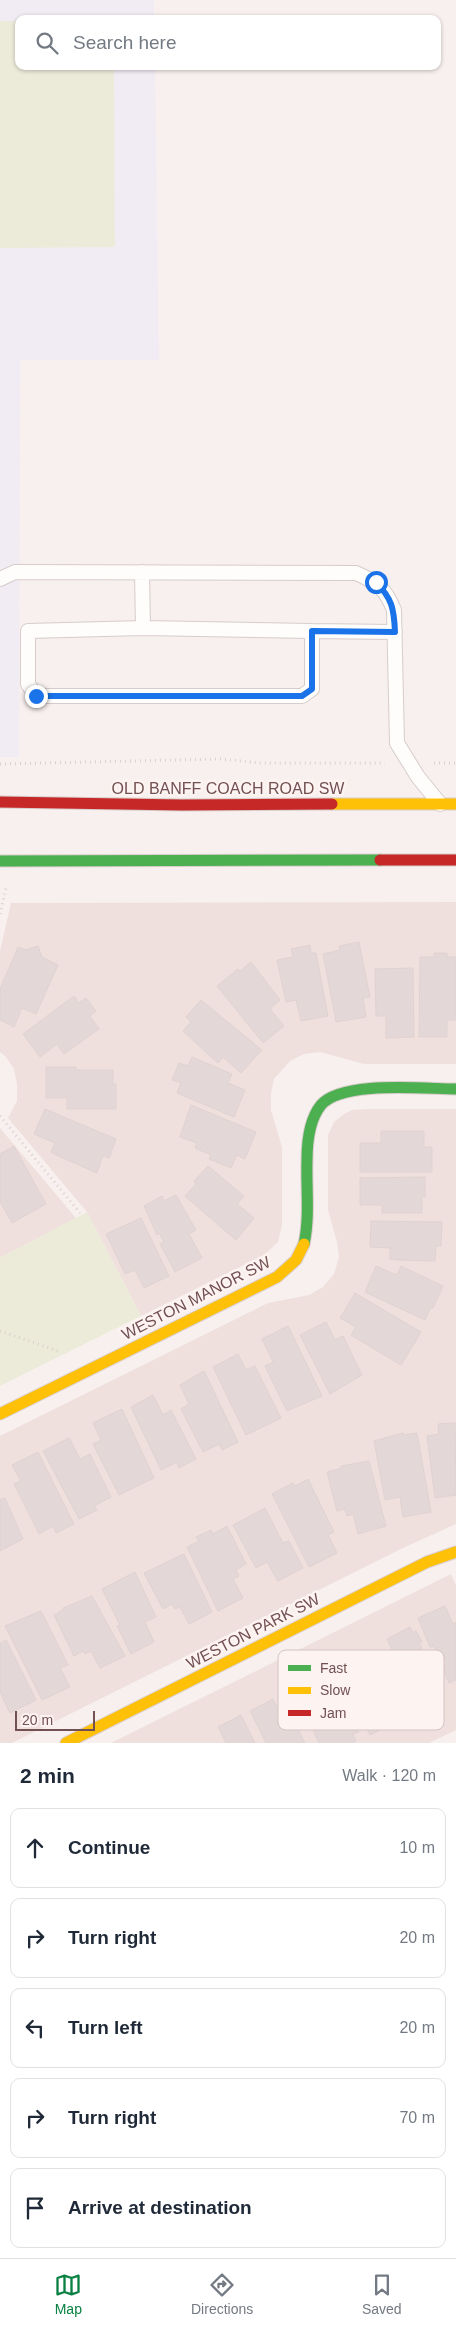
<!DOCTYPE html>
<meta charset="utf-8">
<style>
:root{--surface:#fff;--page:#f6f6f7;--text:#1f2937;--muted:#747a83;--line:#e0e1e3;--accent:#0b8043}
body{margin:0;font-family:Helvetica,sans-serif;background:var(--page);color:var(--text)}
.scale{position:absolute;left:15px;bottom:12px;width:80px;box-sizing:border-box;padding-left:5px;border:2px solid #735052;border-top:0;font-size:14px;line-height:18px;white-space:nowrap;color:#735052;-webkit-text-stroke:4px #fdf4f1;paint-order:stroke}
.stop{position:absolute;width:15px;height:15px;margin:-11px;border:4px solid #1a73e8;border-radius:50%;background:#fff}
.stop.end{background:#1a73e8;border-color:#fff;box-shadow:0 1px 5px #0008}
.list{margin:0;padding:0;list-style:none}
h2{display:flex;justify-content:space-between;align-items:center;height:65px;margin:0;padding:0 20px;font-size:21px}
h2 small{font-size:16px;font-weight:400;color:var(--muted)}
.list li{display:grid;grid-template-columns:32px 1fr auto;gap:15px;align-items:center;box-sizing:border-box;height:80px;margin:0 10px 10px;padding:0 10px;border:1px solid var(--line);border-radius:10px}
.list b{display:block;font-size:19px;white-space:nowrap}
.list em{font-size:16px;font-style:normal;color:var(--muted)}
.icon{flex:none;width:28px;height:28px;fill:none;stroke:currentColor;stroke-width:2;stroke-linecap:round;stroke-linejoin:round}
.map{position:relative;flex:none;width:456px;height:1743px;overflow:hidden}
.search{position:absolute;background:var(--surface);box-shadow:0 1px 4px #0004;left:15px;right:15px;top:15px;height:55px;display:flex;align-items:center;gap:12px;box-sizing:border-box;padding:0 18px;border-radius:10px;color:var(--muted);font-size:19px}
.sheet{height:515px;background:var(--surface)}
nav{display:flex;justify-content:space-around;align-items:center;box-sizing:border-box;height:70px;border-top:1px solid var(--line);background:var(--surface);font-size:14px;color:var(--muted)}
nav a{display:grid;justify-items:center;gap:2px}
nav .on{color:var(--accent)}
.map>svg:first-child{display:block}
</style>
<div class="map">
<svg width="456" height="1743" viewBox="0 0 456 1743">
<rect width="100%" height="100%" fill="#f8f0ee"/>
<path fill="#efe0dd" d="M456,902V1064H364L320,1052L304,1054L290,1061L274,1079L271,1093V1110L282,1147V1225L278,1242L264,1255L141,1316L87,1212L8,1118L17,1101V1084L14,1069L6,1057L0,1052V951L11,903Z
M367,1109H456V1524L405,1547L12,1743H0V1436L268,1303L309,1295L323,1287L334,1274L339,1257L337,1242L328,1210V1135L334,1122L344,1114L352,1110Z
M0,1128L76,1218L0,1258Z
M451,1574L456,1585V1730L429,1743H111Z"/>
<path fill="#f1ebf3" d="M0,0H154V19H19V66H155L159,360H20L19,757H0Z"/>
<path fill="#ecebda" d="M0,21H19V66H114L115,247L0,248Z
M87,1212L141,1316L0,1386V1258Z"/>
<path fill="#e4d7d7" stroke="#e0d2d1" d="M359,942L370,997L363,998L366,1017L336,1022L323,954L340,950L339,946Z
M310,945L311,953H316L328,1016L301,1021L296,1000L286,1002L277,960L293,957L291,949Z
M38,946L42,957L58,965L36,1014L22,1008L14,1027L0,1020V989L18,947L26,950Z
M434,953H447V957H456V1020H447V1037H419L420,957H434Z
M251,962L280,1000L270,1009L284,1026L263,1043L217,986L238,969L240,971Z
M413,968L414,1037L386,1038V1016H376L375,969Z
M74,996L79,1003L86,998L96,1011L90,1016L99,1029L64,1054L57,1044L40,1057L23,1034Z
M201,1000L262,1050L241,1073L223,1057L218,1063L183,1031L191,1022L186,1017Z
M192,1057L232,1074L228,1083L245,1090L234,1117L177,1093L181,1083L172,1080L179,1063L188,1066Z
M46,1067H76V1070H113V1084H116V1109H67V1098H46Z
M191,1105L256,1132L245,1159L237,1155L231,1168L209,1159L211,1155L195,1148L197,1143L180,1137Z
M45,1109L116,1139L109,1158L103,1155L97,1173L56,1155L51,1152L55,1143L34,1134Z
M381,1131H424V1147H432V1172H360V1143H381Z
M14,1146L46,1204L12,1223L0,1202V1154Z
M208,1166L244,1196L237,1204L254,1218L236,1240L185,1196L196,1184L194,1181Z
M425,1177V1197H422V1213H382V1205H360V1178Z
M176,1195L196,1230L189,1234L202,1258L175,1272L160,1244L164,1242L159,1233L157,1235L144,1206L162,1196L164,1201Z
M141,1218L169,1276L144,1288L135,1270L125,1274L106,1234Z
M371,1221L442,1222L441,1246H436L435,1261L396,1260L390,1259V1248L370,1247Z
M376,1266L397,1275L401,1266L443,1286L433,1308L431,1307L425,1320L365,1292Z
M355,1293L421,1332L401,1365L351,1335L356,1327L340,1318Z
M326,1322L335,1340L343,1336L362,1375L330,1394L300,1335Z
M288,1326L322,1396L287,1411L265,1366L273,1362L262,1339Z
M238,1354L246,1370L255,1366L281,1418L246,1435L213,1367Z
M204,1371L238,1442L222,1450L219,1444L203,1452L181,1409L189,1404L180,1385Z
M153,1395L163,1415L171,1410L196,1459L179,1468L177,1462L161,1470L131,1407Z
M122,1409L154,1478L119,1495L93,1444L101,1440L93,1423Z
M455,1423L456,1495L435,1498L427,1436L439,1434L438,1424Z
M403,1433L404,1435L417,1433L431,1512L403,1517L400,1497L385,1500L374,1441Z
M69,1438L80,1459L90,1454L111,1497L94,1506L97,1510L79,1519L43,1451Z
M38,1452L74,1524L56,1533L53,1526L39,1534L14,1484L21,1481L12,1465Z
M369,1461L386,1526L358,1534L353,1514L347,1516L345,1509L337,1511L327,1472L342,1468L341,1466Z
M308,1479L334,1532L328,1535L337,1553L309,1567L272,1494L293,1483L295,1486Z
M5,1498L23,1539L0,1551V1500Z
M265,1508L283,1543L289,1541L303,1568L278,1581L267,1562L256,1568L233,1525Z
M227,1526L246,1564L236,1570L239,1576L233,1579L243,1598L218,1611L187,1547L199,1541L196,1537L211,1530L213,1534Z
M184,1554L212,1612L189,1624L180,1607L175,1609L172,1604L163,1609L144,1573Z
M135,1572L156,1617L145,1622L154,1642L131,1654L117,1626L120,1625L102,1589Z
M92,1596L125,1656L100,1668L91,1651L85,1654L83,1651L74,1656L54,1615L64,1609L63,1608Z
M445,1606L453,1624L456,1622V1680L449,1683L434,1646L430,1647L418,1618Z
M41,1611L68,1665L60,1668L70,1687L42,1700L5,1626Z
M410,1627L413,1633L416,1631L422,1642L419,1643L443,1691L431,1698L437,1709L419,1719L413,1707L407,1710L386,1668L392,1664L396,1658L387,1639Z
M6,1640L36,1700L10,1713L0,1692V1643Z
M362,1654L373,1675L381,1671L402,1712L388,1718L391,1725L370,1735L334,1668Z
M330,1673L359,1732L353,1734L356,1741L352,1743H319L304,1711L314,1706L305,1685Z
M273,1699L285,1724L293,1719L305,1743H266L250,1711Z
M241,1715L255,1743H226L218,1727Z"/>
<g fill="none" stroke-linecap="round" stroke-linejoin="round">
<defs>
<path id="lane" d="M142,572L143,628L28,631V684L36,696H302L312,689V631L143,628
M0,579L15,572L356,573C378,583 385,588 394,610L397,743L418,777L440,804
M312,631L395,632"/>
<path id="fast" d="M0,861L380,860
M304,1244C310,1216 306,1188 307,1160C307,1141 309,1120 321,1105C342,1080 425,1089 456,1089"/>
<path id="slow" d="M332,804H456
M0,1414L277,1277L296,1260L304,1244
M66,1743L427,1562L456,1552"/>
<path id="jam" d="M0,802L182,805L332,804
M380,860H456"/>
</defs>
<use href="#lane" stroke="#d6cccb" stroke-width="16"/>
<use href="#fast" stroke="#d8cdcc" stroke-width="13"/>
<use href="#slow" stroke="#d8cdcc" stroke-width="13"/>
<use href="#jam" stroke="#d8cdcc" stroke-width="13"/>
<path stroke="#dad0d0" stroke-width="3" stroke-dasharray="1 4" stroke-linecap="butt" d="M434,763H456
M0,764L220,759L261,763H385
M0,914L6,888
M0,1116L80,1213
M0,1331L61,1352"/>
<use href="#lane" stroke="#fefdfc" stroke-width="14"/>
<use href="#fast" stroke="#4caf50" stroke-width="11"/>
<use href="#slow" stroke="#ffc107" stroke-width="11"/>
<use href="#jam" stroke="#c62828" stroke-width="11"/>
</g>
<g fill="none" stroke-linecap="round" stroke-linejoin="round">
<path stroke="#1a73e8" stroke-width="6" d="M36,696H302L312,689V631L395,632C394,608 392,599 376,582"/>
</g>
<g text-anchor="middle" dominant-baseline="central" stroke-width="5" stroke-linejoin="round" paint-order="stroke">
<g font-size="16" fill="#735052" stroke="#fdf4f1">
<text x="228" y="788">OLD BANFF COACH ROAD SW</text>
<text transform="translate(196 1298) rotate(-27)">WESTON MANOR SW</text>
<text transform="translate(253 1631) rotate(-27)">WESTON PARK SW</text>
</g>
</g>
<rect x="278" y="1650" width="166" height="80" rx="8" fill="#fdf4f1" stroke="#d4c3c1" stroke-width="1"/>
<rect x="288" y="1665" width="23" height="6" fill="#4caf50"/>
<rect x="288" y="1687" width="23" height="7" fill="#ffc107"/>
<rect x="288" y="1710" width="23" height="6" fill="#c62828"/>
<g font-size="14" fill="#735052">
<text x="320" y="1673">Fast</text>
<text x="320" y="1695">Slow</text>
<text x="320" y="1718">Jam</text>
</g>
</svg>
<div class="scale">20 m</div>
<div class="stop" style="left:376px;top:582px"></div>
<div class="stop end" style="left:36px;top:696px"></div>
<div class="search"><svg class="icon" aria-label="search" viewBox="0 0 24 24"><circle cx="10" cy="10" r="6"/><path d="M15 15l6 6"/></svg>Search here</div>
</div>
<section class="sheet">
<h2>2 min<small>Walk · 120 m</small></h2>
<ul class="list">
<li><svg class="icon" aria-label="ahead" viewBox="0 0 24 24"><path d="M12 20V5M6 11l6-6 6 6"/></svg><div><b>Continue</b></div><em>10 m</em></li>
<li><svg class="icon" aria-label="right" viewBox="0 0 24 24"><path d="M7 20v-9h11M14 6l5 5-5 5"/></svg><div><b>Turn right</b></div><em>20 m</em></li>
<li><svg class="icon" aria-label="left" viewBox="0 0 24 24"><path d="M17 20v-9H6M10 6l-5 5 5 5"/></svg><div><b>Turn left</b></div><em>20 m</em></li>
<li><svg class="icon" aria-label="right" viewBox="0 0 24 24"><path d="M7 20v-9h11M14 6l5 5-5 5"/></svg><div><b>Turn right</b></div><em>70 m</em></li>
<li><svg class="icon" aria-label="arrive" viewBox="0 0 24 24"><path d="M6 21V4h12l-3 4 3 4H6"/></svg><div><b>Arrive at destination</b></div></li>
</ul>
</section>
<nav>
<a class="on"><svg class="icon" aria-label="map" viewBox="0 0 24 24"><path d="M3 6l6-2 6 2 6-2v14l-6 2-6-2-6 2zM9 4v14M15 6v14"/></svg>Map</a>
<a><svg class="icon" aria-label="directions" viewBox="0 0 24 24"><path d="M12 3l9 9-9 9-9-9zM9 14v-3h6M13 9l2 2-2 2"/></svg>Directions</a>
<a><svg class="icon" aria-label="saved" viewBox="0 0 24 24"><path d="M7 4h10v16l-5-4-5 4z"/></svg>Saved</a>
</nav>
